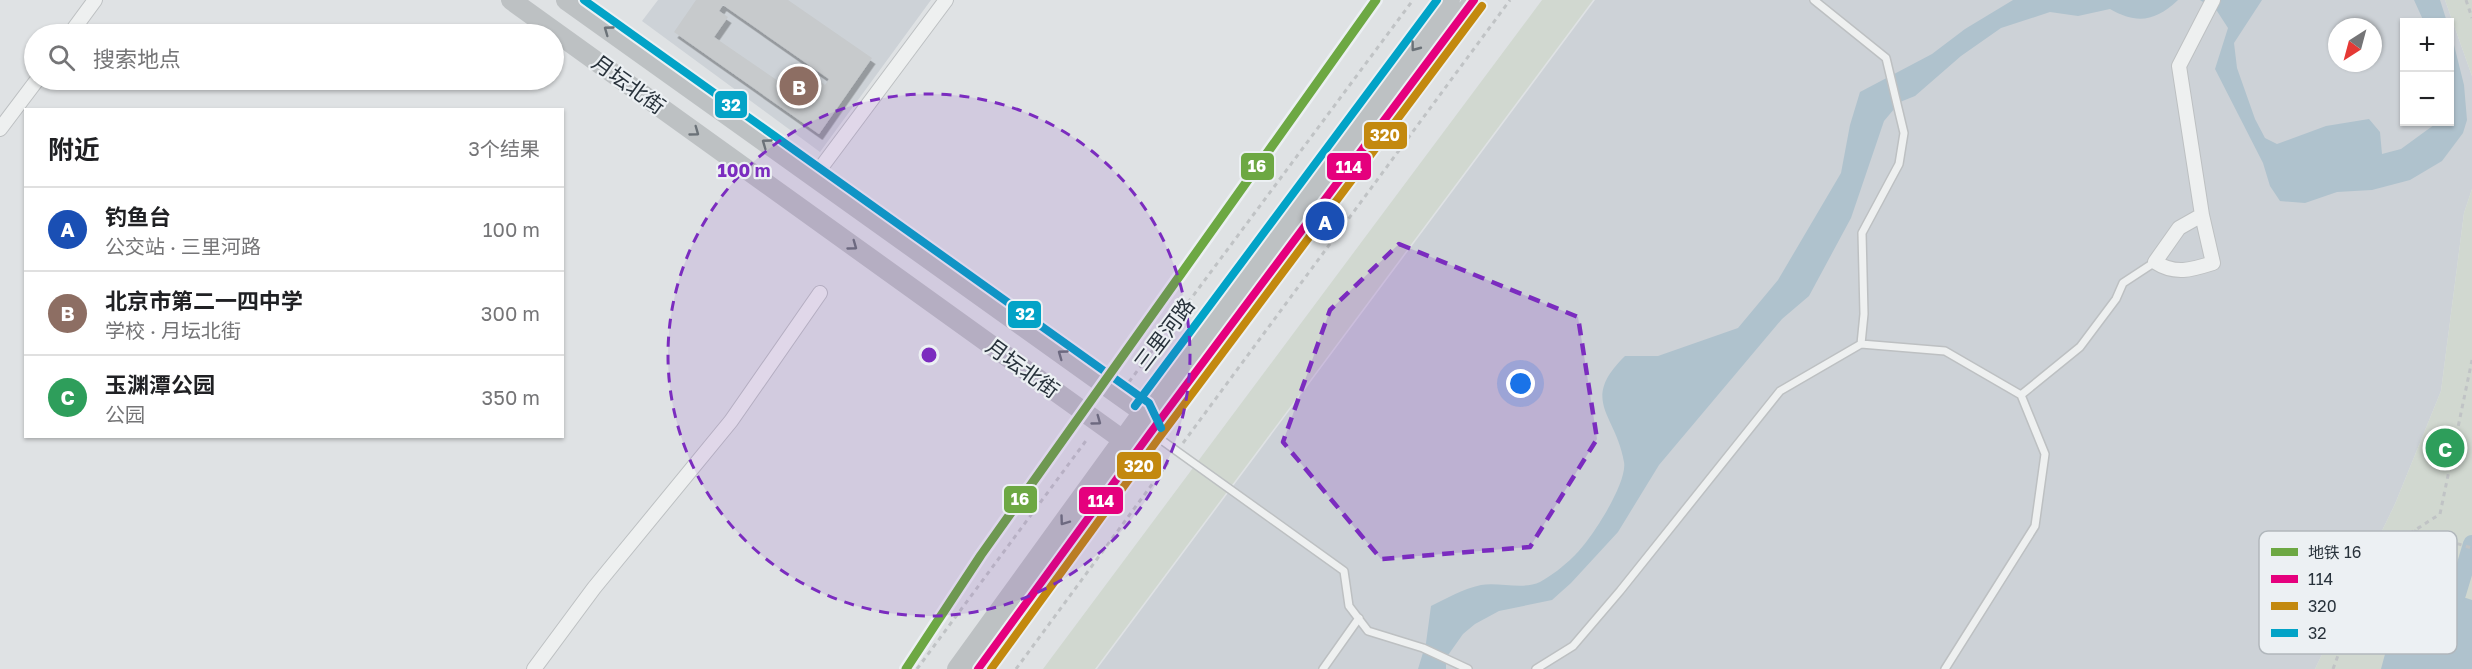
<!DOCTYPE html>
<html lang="zh">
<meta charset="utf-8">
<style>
:root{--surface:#fff;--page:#f2f2f2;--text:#202124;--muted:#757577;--line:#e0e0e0;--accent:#ea580c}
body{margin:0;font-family:"Golos Text","Noto Sans SC",sans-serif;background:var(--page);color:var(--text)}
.controls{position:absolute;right:18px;top:18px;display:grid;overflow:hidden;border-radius:0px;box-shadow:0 2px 4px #0004}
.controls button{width:54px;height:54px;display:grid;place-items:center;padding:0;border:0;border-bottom:2px solid var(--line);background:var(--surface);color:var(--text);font:30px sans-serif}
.compass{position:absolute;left:2328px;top:18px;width:54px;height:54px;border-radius:50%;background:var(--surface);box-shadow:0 2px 4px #0004;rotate:216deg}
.you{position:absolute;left:1521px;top:384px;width:21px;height:21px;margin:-15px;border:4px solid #fff;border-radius:50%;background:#1a73e8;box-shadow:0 0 0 9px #1a73e833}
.badge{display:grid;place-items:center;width:39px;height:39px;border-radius:50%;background:var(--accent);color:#fff;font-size:20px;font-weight:700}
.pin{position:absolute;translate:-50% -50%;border:3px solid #fff;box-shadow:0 2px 6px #0006}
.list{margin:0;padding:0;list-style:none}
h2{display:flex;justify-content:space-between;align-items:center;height:78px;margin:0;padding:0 24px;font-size:26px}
h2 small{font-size:20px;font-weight:400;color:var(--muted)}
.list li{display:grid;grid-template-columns:39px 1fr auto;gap:18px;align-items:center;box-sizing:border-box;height:84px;padding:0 24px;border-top:2px solid var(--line)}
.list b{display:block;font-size:22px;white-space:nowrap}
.list p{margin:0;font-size:20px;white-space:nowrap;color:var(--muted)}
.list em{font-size:20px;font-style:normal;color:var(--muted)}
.icon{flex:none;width:33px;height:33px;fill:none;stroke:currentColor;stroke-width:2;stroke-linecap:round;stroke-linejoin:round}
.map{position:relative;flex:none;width:2472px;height:669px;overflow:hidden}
.search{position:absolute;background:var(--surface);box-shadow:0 2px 4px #0004;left:24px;top:24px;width:540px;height:66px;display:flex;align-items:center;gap:15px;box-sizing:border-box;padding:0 21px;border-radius:33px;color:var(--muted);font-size:22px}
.panel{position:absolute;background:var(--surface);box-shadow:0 2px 4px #0004;left:24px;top:108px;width:540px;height:330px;border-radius:0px}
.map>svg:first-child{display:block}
</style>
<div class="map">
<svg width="2472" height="669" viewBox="0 0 2472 669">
<defs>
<filter id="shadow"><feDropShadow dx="3.5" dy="6" stdDeviation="0" flood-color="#0004"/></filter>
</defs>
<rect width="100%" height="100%" fill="#dfe2e4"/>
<path fill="#cdd2d7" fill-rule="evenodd" d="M658,0H931L820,152L642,21Z
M1595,0H2445L2472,76V189L2464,213L2441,391L2395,504L2315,669H1097ZM2404,22H2450V122H2404ZM2337,27H2373V63H2337Z"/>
<path fill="#d1d8d0" d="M1542,0H1593L1095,669H1043Z
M2445,0H2472V76Z
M2472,189V669H2315L2395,504L2441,391L2464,213Z"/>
<path fill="#afc2cd" d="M2013,0H2178C2155,22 2136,24 2110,9L2078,16L2050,12L2001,28L1961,56L1915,96L1900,102L1884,121L1851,218L1809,296L1782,319L1659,465L1618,532L1571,583L1552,600L1499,611L1475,624L1463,634L1446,658V669H1418L1426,643L1431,606C1447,598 1463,589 1481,585C1499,582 1524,590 1540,582C1551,576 1564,566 1573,557C1589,543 1628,483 1624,462C1616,414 1579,401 1625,356H1658L1738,328L1778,280L1841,173L1850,125L1860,92L1932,54L1965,29Z
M2200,0H2262L2234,43L2237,68L2255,119L2265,138L2277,144L2326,126L2369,119L2380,132L2382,154L2401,149L2438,122H2450V29L2464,85L2467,120L2463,133L2442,161L2410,180L2372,190L2337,192L2305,203L2280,201L2270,186L2263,163L2215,69L2228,28L2217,11Z
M2414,0H2440L2447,22H2424Z
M2416,577L2433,587L2472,600V669H2381L2388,643Z"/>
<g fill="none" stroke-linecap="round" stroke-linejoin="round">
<path stroke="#afc2cd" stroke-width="18" d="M2457,594L2472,544"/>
</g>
<path fill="#c7cacc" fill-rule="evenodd" filter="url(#shadow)" d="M696,0H788L872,58L819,134L674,32ZM723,5L829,79L825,85L814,77L800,96L714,37L728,17L719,11Z"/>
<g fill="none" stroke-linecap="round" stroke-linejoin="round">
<defs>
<path id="lane" d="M1814,0L1886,58L1904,133L1899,164L1862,233L1864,314L1861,344
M2021,395L2080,347L2116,299L2123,283L2155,262
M1153,434L1344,571L1349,606L1368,631L1423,648L1468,669
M1323,669L1359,618
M1536,669L1573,646L1620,591L1780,391L1861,344L1945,351L2021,395L2045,454L2035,526L1945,669"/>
<path id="street" d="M70,34L95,0
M0,129L37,80
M814,177L946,0
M2202,215L2179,66L2213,0
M2202,215L2213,263C2191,270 2175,275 2155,262L2179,228Z
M534,669L594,588L731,421L820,293"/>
</defs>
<use href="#lane" stroke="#bdc0c2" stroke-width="10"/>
<use href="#street" stroke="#bdc0c2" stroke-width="16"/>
<path stroke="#c0c3c5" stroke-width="3" stroke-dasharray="4.5 4.5" stroke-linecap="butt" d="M2466,0L2472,18
M1129,382L1413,0
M1183,443L1510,0
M2414,531L2472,548
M917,669L1088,438
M1016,669L1170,460
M2333,669L2375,556L2440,514L2472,360"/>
<use href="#lane" stroke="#eef0f0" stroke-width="7"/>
<use href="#street" stroke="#eef0f0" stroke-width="14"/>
<path stroke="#bdc1c3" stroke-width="20" d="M511,0L1123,440
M566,0L1119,395L1143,412L1148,424
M957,669L1143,412L1450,0
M978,669L1151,432L1474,0"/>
<defs>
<path id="bus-1" d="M978,669L1151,432L1474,0"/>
<path id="bus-2" d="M991,669L1159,438L1482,6"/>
<path id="bus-3" d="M584,0L1149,403L1161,428
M1135,406L1437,0"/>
</defs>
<use href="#bus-1" stroke="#ecf0f3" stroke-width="12"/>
<use href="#bus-2" stroke="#ecf0f3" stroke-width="12"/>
<use href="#bus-3" stroke="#ecf0f3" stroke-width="12"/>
<use href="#bus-1" stroke="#e5007d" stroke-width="8"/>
<use href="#bus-2" stroke="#c3890f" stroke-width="8"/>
<use href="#bus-3" stroke="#02a3c7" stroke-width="8"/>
<defs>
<path id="metro-1" d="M906,669L981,555L1376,0"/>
</defs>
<use href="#metro-1" stroke="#ecf0f3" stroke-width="14"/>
<use href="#metro-1" stroke="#6da843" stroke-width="9"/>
</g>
<defs><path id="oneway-chevron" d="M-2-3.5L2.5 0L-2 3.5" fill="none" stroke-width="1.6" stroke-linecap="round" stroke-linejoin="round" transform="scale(1.5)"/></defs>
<g stroke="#6b7278">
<use href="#oneway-chevron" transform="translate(608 30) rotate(-144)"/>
<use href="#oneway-chevron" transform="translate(1415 47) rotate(127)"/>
<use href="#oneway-chevron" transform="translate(695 132) rotate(36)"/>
<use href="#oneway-chevron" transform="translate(766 143) rotate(-144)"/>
<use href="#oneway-chevron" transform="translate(853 246) rotate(36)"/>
<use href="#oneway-chevron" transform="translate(1062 354) rotate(-144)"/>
<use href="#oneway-chevron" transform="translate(1097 421) rotate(36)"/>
<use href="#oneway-chevron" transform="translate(1064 521) rotate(126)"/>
</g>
<path fill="#7b2cbf" fill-opacity="0.2" stroke="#7b2cbf" stroke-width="4.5" stroke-dasharray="12 8" stroke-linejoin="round" d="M1399,244L1578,317L1597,439L1530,547L1381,559L1283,442L1330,310Z"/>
<circle cx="929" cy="355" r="261" fill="#7b2cbf" fill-opacity=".12"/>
<circle fill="none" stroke="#7b2cbf" stroke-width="3" stroke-dasharray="10 8" cx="929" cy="355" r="261"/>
<g text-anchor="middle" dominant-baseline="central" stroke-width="4.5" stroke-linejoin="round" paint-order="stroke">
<g font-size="21" fill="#28323b" stroke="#ecf0f3">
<text transform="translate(629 84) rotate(36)">月坛北街</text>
<text transform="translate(1164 334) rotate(-53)">三里河路</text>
<text transform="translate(1023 368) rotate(36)">月坛北街</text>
</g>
</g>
<rect x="2259" y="531" width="198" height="123" rx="9" fill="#ecf0f3" stroke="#b1b7bc" stroke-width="1.5"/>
<rect x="2271" y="548" width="27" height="8" fill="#6da843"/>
<rect x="2271" y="575" width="27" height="8" fill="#e5007d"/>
<rect x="2271" y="602" width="27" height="8" fill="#c3890f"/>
<rect x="2271" y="629" width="27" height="8" fill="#02a3c7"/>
<g font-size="16" fill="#28323b">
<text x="2308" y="558">地铁 16</text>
<text x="2308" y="585">114</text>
<text x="2308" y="612">320</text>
<text x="2308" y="639">32</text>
</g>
<circle cx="929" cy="355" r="9" fill="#7b2cbf" stroke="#ecf0f3" stroke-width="3"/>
<g font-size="18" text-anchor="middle" font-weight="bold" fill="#7b2cbf" stroke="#ecf0f3" stroke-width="4.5" stroke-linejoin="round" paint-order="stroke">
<text x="744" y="177">100 m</text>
</g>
<g stroke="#ecf0f3" stroke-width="2">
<rect x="714" y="90" width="34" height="29" rx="6" fill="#02a3c7"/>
<rect x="1363" y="121" width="45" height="29" rx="6" fill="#c3890f"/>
<rect x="1240" y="152" width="35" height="29" rx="6" fill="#6da843"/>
<rect x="1326" y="152" width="46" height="29" rx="6" fill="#e5007d"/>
<rect x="1007" y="300" width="35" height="29" rx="6" fill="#02a3c7"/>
<rect x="1116" y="451" width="46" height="29" rx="6" fill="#c3890f"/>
<rect x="1003" y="485" width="35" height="29" rx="6" fill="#6da843"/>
<rect x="1078" y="486" width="46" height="29" rx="6" fill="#e5007d"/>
</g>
<g font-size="16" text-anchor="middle" font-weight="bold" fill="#fff">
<text x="731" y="111">32</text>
<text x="1385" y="141">320</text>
<text x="1257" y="172">16</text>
<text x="1349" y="173">114</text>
<text x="1025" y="320">32</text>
<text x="1139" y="472">320</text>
<text x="1020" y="505">16</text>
<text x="1101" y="507">114</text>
</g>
</svg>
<div class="controls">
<button>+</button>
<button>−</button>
</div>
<svg class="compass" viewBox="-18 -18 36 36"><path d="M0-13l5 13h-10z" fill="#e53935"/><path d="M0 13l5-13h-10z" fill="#757577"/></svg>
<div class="you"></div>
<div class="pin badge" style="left:1325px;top:221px;background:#1a4fb4">A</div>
<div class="pin badge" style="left:799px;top:86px;background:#8d6e63">B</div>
<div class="pin badge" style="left:2445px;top:448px;background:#2e9e5b">C</div>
<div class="search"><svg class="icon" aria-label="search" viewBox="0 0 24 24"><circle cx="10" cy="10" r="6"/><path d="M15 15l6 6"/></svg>搜索地点</div>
<section class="panel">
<h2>附近<small>3个结果</small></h2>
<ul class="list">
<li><span class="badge" style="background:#1a4fb4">A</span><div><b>钓鱼台</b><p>公交站 · 三里河路</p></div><em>100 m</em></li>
<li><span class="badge" style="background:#8d6e63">B</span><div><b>北京市第二一四中学</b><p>学校 · 月坛北街</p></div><em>300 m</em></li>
<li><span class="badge" style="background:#2e9e5b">C</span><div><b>玉渊潭公园</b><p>公园</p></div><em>350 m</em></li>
</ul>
</section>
</div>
